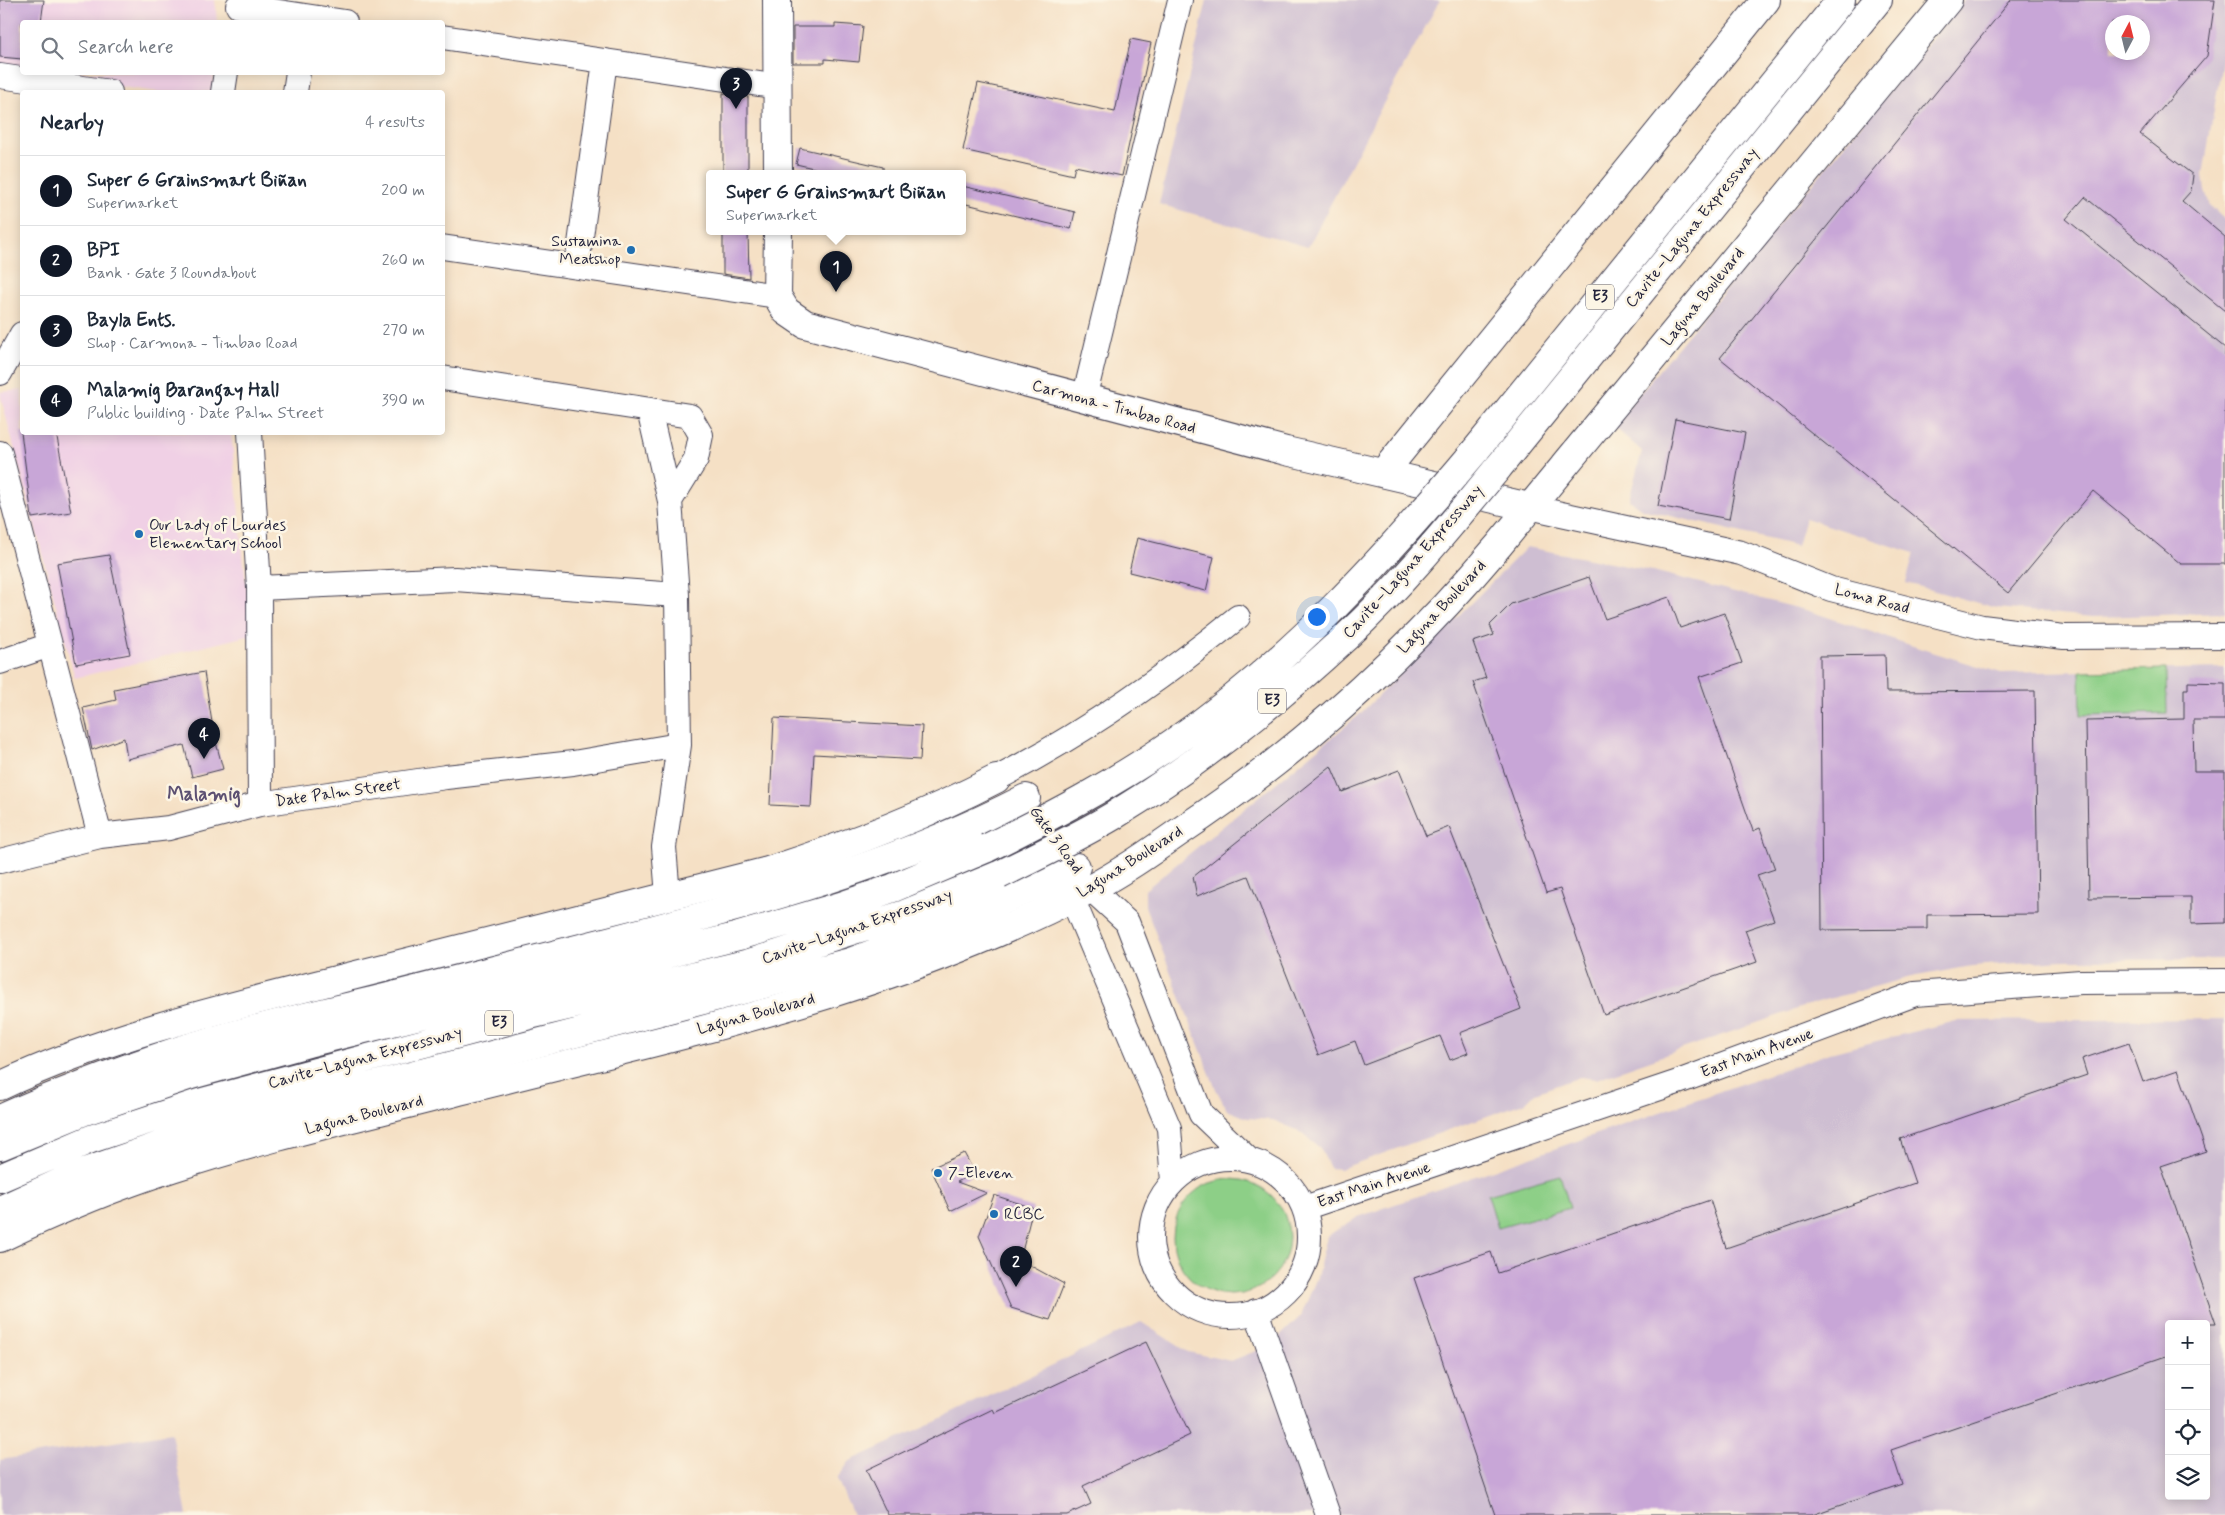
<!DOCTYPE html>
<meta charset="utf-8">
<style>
:root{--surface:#fff;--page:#f6f6f7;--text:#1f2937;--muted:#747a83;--line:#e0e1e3;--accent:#111827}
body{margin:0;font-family:Mynerve,sans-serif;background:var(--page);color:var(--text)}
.controls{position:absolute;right:15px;bottom:15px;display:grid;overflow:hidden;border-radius:5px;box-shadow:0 2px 12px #0003}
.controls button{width:45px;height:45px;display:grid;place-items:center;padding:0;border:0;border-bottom:1px solid var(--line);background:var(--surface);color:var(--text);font:25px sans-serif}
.compass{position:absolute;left:2105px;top:15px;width:45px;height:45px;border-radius:50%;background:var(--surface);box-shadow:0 2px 12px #0003;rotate:7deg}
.you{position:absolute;left:1316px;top:616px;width:18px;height:18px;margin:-12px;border:4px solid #fff;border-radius:50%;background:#1a73e8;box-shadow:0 0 0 8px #1a73e833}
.badge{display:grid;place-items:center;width:32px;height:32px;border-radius:50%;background:var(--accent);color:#fff;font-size:16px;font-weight:700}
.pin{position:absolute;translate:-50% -41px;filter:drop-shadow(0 1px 2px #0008)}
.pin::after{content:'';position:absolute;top:26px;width:18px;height:15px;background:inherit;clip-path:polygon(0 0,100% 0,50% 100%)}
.popup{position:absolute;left:706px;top:170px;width:260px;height:65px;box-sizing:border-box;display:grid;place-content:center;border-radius:5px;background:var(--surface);filter:drop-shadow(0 1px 4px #0005);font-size:16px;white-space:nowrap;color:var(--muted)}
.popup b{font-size:19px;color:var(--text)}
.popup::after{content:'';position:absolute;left:50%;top:100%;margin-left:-10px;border:10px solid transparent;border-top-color:var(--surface)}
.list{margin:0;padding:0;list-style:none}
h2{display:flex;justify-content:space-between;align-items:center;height:65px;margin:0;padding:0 20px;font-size:21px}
h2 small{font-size:16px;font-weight:400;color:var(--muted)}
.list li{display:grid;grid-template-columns:32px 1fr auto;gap:15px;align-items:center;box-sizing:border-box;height:70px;padding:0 20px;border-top:1px solid var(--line)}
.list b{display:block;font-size:19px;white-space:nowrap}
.list p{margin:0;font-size:16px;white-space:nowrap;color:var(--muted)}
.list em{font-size:16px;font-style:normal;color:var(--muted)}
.icon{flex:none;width:28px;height:28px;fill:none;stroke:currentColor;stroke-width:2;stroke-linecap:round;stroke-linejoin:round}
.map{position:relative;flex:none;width:2225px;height:1515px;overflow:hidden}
.search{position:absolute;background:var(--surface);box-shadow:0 2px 12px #0003;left:20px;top:20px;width:425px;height:55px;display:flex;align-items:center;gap:12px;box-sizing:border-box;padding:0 18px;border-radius:5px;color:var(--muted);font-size:19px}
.panel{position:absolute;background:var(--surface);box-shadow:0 2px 12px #0003;left:20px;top:90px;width:425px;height:345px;border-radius:5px}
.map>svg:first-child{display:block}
</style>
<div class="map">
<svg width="2225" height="1515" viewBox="0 0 2225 1515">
<rect width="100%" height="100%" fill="#fcf5e5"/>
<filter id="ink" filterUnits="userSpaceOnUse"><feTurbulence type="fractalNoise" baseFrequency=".02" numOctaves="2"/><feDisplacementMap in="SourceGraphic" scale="10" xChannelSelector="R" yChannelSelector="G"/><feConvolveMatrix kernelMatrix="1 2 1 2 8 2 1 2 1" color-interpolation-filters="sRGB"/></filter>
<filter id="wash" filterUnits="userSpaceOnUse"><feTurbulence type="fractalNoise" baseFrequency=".0096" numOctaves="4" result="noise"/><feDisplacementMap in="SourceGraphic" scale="20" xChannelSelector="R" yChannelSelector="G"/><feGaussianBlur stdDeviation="1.12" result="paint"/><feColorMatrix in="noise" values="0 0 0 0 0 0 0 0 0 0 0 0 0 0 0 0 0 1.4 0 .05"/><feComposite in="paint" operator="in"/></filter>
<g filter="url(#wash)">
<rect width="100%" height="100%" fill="#f5e0c5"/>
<path fill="#f0d0e5" d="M0,0H215L217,22H22V72L214,73L212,92H158L0,70Z
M22,390V432L231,433L251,635L75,678L0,394V392Z"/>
<path fill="#cebed2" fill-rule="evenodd" d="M1207,0H1440L1381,108L1308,247L1159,204Z
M1964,0H2225V44L2203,175L2205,190L2210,206L2225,220V613L2093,617L1996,608L1906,583L1914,553L1805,518L1797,546L1642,509L1629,500L1642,451L1613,426ZM2112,22H2142V52H2112Z
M1527,547L1657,572L1809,611L1922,649L2001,673L2225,668V959L2063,960L1972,966L1911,977L1814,1003L1596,1079L1580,1077L1535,1093L1526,1102L1340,1169L1330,1168L1320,1148L1297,1130L1273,1120L1247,1118L1227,1110L1215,1087L1145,906V890L1359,715Z
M2225,1019V1515H853L837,1479L850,1461L938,1421L1141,1322L1188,1352L1231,1361L1271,1345L1301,1316L1317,1277L1327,1236L1358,1217L1830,1053L1955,1021ZM2169,1324H2206V1496H2169Z
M171,1433L187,1515H0V1460Z"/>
<path fill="#8dcf87" stroke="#587861" d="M2166,669L2167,713L2081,715L2080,671Z
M1560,1175L1570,1208L1498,1228L1488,1195Z
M1173 1237a58 58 0 1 1 116 0a58 58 0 1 1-116 0Z"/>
<g id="blocks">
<path fill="#c8a6d7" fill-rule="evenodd" d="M0,0H44L41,22H22V59L0,57Z
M2011,0H2215L2207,56L2140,134L2193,175L2191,191L2182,201L2225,237V311L2085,197L2066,219L2225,348V564H2181L2093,491L2008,593L1720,358ZM2112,22H2142V52H2112Z
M835,24L863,26L859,62L825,59V63H793V27H835Z
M1131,39L1151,43L1122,176L1075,166L1073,175L963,150L978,83L1115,112Z
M723,93L748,97V173H723Z
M800,148L883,167V173H835L796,164Z
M962,186L1075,212L1071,229L962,203Z
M723,231H748L749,278L723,274Z
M1675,419L1745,433L1729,519L1658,506Z
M21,432H56L71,512L32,518Z
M1137,538L1214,557L1206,591L1129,572Z
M109,555L130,654L76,664L57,563Z
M1589,577L1605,619L1669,597L1680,628L1724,613L1742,663L1699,677L1753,831L1760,828L1775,869L1757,875L1774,920L1745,930L1757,962L1604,1015L1560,889L1546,893L1473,682L1486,678L1473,642L1494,635L1490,625L1511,604Z
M1885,655L1886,692L2035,691L2038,914L1927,915V929L1822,930L1820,656Z
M204,672L214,735L223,769L192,777L184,745L127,759L124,738L92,750L83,708L116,700L114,689Z
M2188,682L2225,683V720H2193L2194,771H2225V923L2191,924V897L2089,898L2086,721L2184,719V689H2188Z
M774,718L922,726L920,760L814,754L811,807L770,805Z
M1331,766L1342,792L1399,770L1426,836L1449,827L1521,1009L1460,1033L1468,1053L1450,1060L1440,1036L1364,1065L1355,1041L1318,1055L1248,876L1197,896L1193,877Z
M2129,1043L2143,1082L2178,1070L2206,1151L2161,1166L2216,1324H2169V1355L1891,1450L1902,1484L1812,1515H1495L1414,1278L1491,1252L1498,1273L1710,1200L1726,1248L1915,1183L1900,1139L2087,1075L2082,1059Z
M964,1153L975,1173L957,1182L987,1193L950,1211L931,1168Z
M994,1195L1033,1208L1020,1260L1064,1284L1050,1320L1011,1308L979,1236Z
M1146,1342L1190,1435L1083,1486L1091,1504L1067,1515H888L866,1470L993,1409L995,1413Z"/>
</g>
</g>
<g filter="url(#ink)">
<use href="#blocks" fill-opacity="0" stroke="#423e50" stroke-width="1"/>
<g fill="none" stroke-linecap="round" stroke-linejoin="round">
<defs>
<path id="minor" d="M238,6L345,22
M442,37L779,87
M0,76L110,92
M223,92L226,72
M295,92L298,72
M442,247L777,296
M577,266L605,61
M0,373L22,334
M442,378L690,416L701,435L696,459L670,501
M1084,399L1180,0
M649,410L670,501L677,595L679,745L664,847L668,896
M250,432L259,588L260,804
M0,453L100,836
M1529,507L1741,553L1831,589L1982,627L2064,637L2225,636
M259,588L455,579L677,595
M0,662L50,645
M996,779C1083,734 1162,679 1238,617
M0,861L100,836L169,828L260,804L446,777L573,763L679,745
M1091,889L1127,922L1201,1114L1249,1160
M1072,898L1169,1128L1173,1182
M1151 1237a79 79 0 1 1 158 0a79 79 0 1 1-158 0Z
M1304,1208L1678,1082L1915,994L2081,982L2225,981
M1256,1311L1328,1515"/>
<path id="major" d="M777,0L778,173
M778,231L777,296L786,311L805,324L1286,451L1529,507
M1383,473L1766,0
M0,1086C111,1034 233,1006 352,976C490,941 629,907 768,871C846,846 923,817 996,779
M0,1238C56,1211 113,1187 172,1168C266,1137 363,1116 459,1091C671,1037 890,993 1086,891C1119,874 1149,853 1179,832C1300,752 1406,655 1499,545L1948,0"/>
<path id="highway" d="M1475,451L1841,0
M1497,469L1878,0
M0,1119C58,1093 117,1071 177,1051C247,1029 320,1014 392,996C480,974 567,952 654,929C782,896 908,859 1026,798
M0,1146L82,1112L191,1075L308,1043L739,936L841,906L893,888L987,848
M0,1178L91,1139L199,1103L530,1015L749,963L905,914L999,875
M0,1210L79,1174L210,1128L850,962L954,923L1076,867"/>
</defs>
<use href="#minor" stroke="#423e50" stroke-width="26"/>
<use href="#major" stroke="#423e50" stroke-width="30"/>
<use href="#highway" stroke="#423e50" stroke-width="30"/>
<use href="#minor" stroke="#fff" stroke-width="24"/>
<use href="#major" stroke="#fff" stroke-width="28"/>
<use href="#highway" stroke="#fff" stroke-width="28"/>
<defs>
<path id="highway-bridge" d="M987,848C1052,816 1115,783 1174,742C1290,663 1385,558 1475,451
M999,875C1037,856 1076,838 1113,816C1197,765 1274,704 1346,637C1401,586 1449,527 1497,469"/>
</defs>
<use href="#highway-bridge" stroke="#423e50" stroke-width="30" stroke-linecap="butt"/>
<use href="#highway-bridge" stroke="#fff" stroke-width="28"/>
</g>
</g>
<g fill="#1f6fb2" stroke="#fcf5e5" stroke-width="2">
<circle cx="631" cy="250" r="5"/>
<circle cx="139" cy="534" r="5"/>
<circle cx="938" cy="1173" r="5"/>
<circle cx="994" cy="1214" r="5"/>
</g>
<g text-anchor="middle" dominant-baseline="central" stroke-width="5" stroke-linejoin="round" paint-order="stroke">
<g fill="#fcf5e5" stroke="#63616e" stroke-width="1">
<rect x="1586" y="284.5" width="28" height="25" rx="4"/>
<rect x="1258" y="688.5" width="28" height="25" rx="4"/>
<rect x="485" y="1010.5" width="28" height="25" rx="4"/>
</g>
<g font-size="15" font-weight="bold" fill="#22223b">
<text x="1600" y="297">E3</text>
<text x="1272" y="701">E3</text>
<text x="499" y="1023">E3</text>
</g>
<g font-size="16" fill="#22223b" stroke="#fcf5e5">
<text transform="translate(1692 228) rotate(-51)">Cavite–Laguna Expressway</text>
<text transform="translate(1703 297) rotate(-51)">Laguna Boulevard</text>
<text transform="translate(1114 407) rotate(15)">Carmona - Timbao Road</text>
<text transform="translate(1413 562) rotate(-48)">Cavite–Laguna Expressway</text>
<text transform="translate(1872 599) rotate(15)">Loma Road</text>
<text transform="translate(1442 607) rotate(-47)">Laguna Boulevard</text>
<text transform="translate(338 793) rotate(-8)">Date Palm Street</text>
<text transform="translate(1056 840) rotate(54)">Gate 3 Road</text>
<text transform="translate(1130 862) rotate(-32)">Laguna Boulevard</text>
<text transform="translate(857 927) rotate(-19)">Cavite–Laguna Expressway</text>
<text transform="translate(756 1014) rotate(-15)">Laguna Boulevard</text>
<text transform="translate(1757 1053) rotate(-20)">East Main Avenue</text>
<text transform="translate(365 1058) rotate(-15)">Cavite–Laguna Expressway</text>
<text transform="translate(364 1115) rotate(-14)">Laguna Boulevard</text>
<text transform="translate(1374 1185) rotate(-18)">East Main Avenue</text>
</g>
<g font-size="16" fill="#22223b" stroke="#fcf5e5" text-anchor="start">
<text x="621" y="241" text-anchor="end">Sustamina<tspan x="621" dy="18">Meatshop</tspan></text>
<text x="149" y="525">Our Lady of Lourdes<tspan x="149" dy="18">Elementary School</tspan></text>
<text x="948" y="1173">7-Eleven</text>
<text x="1004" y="1214">RCBC</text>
</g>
<g font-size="19" font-weight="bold" fill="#5c5072" stroke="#fcf5e5">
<text x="204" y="794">Malamig</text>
</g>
</g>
</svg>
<div class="controls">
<button>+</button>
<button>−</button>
<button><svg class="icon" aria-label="locate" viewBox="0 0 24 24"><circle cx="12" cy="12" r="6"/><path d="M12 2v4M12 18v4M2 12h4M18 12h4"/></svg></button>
<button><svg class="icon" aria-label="layers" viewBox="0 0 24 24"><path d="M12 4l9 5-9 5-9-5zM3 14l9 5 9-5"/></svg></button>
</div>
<svg class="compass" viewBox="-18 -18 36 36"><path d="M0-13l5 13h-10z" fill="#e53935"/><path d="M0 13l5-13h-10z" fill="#747a83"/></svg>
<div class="you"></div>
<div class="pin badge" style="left:836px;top:292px">1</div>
<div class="popup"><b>Super G Grainsmart Biñan</b>Supermarket</div>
<div class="pin badge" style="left:1016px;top:1287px">2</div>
<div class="pin badge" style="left:736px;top:109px">3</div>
<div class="pin badge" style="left:204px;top:759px">4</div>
<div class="search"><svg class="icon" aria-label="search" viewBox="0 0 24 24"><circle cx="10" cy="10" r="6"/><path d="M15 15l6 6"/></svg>Search here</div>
<section class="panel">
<h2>Nearby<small>4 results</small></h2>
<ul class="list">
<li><span class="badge">1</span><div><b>Super G Grainsmart Biñan</b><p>Supermarket</p></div><em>200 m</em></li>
<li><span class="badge">2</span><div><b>BPI</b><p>Bank · Gate 3 Roundabout</p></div><em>260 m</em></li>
<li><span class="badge">3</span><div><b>Bayla Ents.</b><p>Shop · Carmona - Timbao Road</p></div><em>270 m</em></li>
<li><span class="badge">4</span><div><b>Malamig Barangay Hall</b><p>Public building · Date Palm Street</p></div><em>390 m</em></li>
</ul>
</section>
</div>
